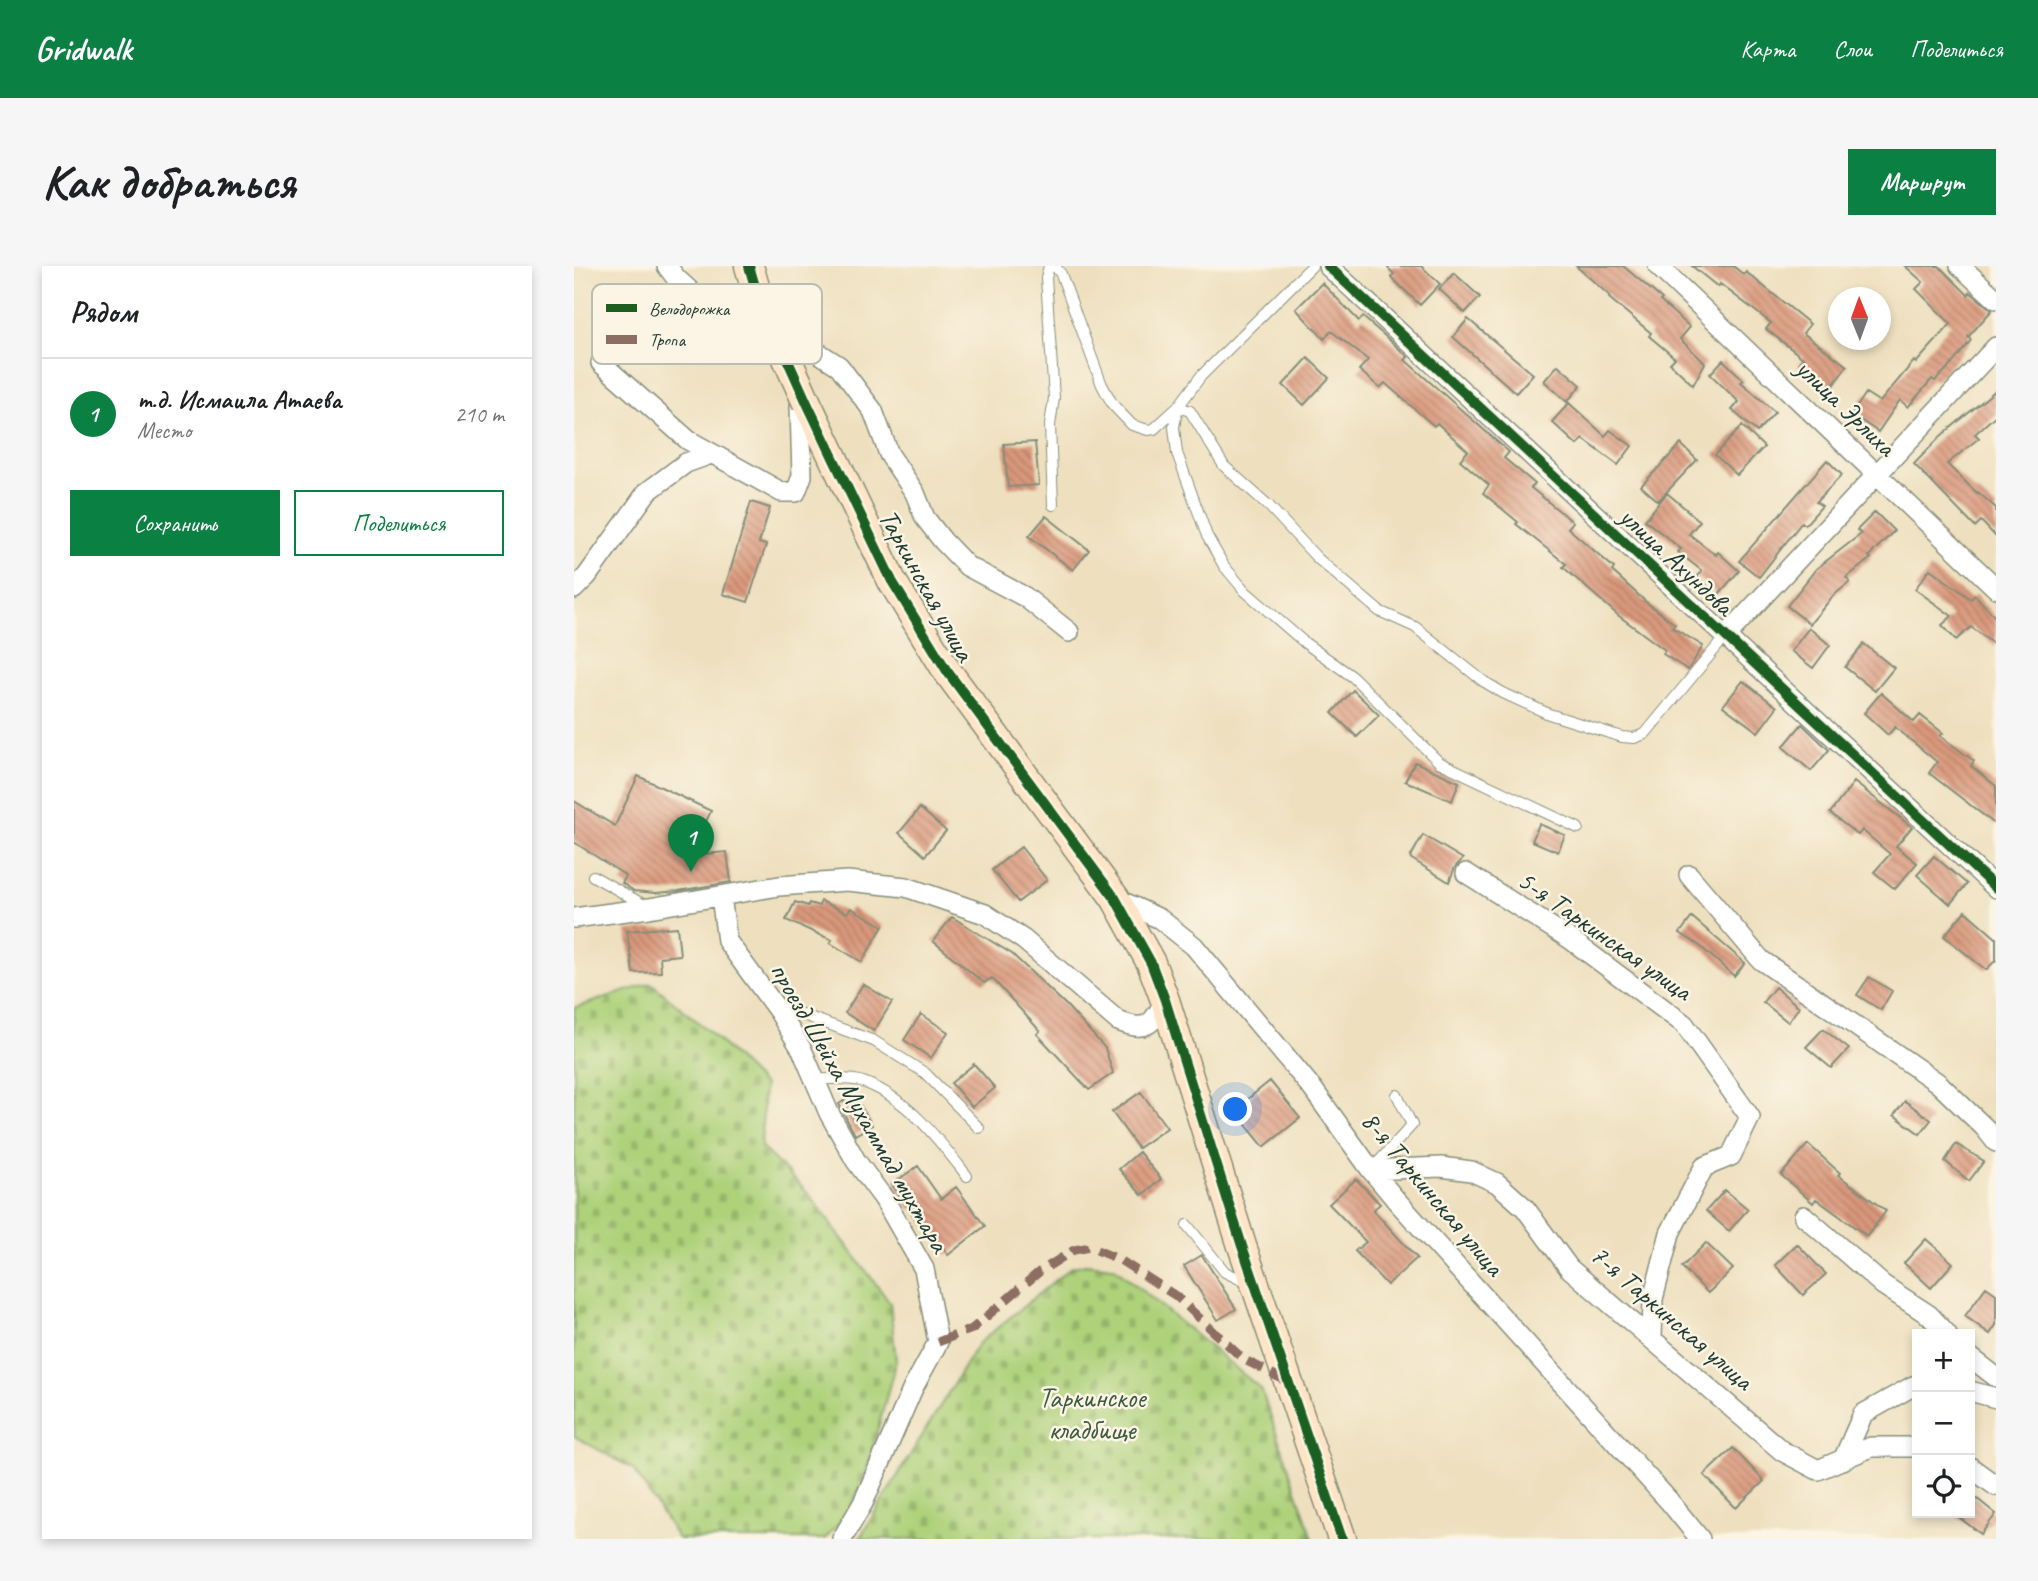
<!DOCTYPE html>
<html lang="ru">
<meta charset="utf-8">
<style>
:root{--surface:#fff;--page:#f6f6f6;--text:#202124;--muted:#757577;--line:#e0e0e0;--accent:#0b8043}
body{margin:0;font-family:Caveat,sans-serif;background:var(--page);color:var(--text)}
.controls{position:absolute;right:21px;bottom:21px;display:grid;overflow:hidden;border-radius:0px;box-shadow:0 4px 10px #0003}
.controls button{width:63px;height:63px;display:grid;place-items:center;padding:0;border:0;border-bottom:2px solid var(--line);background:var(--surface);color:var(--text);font:35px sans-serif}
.compass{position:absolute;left:1254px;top:21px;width:63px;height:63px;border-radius:50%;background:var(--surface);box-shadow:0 4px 10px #0003;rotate:359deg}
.you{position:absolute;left:662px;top:844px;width:24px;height:24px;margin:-18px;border:5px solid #fff;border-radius:50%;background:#1a73e8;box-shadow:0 0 0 10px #1a73e833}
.badge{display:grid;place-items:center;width:46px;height:46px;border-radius:50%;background:var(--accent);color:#fff;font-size:23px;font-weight:700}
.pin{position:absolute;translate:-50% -58px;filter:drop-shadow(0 2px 4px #0008)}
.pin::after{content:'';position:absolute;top:37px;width:24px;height:21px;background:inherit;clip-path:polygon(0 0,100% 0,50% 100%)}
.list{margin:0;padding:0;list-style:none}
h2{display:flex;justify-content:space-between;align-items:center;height:91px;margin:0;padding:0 28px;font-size:30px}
h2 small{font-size:23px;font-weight:400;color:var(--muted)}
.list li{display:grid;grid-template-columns:46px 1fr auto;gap:21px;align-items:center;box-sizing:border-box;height:112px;padding:0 28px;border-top:2px solid var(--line)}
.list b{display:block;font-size:26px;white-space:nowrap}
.list p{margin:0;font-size:23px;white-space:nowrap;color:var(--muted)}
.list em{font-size:23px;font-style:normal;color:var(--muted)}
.actions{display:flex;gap:14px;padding:21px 28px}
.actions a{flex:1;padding:16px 0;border:2px solid var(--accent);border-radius:0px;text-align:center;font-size:24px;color:var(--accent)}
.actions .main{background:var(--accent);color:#fff}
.icon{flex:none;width:38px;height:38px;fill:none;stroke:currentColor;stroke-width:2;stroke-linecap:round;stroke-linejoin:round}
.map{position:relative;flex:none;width:1422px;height:1273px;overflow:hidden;border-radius:0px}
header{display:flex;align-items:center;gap:42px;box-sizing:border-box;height:98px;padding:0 35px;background:var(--accent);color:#fff}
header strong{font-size:33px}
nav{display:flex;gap:38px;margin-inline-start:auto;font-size:24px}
.intro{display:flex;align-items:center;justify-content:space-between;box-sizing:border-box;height:168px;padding:0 42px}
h1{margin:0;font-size:49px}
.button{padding:18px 32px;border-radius:0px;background:var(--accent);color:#fff;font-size:24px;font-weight:700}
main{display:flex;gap:42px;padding:0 42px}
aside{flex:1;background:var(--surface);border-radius:0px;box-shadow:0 4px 10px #0003}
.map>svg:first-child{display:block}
</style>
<header>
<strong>Gridwalk</strong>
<nav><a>Карта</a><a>Слои</a><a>Поделиться</a></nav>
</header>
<div class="intro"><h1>Как добраться</h1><a class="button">Маршрут</a></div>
<main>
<aside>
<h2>Рядом<small></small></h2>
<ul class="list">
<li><span class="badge">1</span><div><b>т.д. Исмаила Атаева</b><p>Место</p></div><em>210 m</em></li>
</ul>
<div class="actions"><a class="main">Сохранить</a><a>Поделиться</a></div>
</aside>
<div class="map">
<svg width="1422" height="1273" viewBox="0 0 1422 1273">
<defs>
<pattern id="cemetery-stones" width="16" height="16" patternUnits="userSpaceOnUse" patternTransform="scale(1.75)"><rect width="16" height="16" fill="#aed17a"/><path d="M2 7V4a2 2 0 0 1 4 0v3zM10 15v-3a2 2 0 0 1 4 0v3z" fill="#95b46a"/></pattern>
<pattern id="building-back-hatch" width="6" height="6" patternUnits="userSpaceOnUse" patternTransform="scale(1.75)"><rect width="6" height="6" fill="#da987b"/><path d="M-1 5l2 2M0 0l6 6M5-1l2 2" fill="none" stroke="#b07d66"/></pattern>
</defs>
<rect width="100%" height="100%" fill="#fcf5e5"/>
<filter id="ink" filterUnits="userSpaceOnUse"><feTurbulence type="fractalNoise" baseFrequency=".0143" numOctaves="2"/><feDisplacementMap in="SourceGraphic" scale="14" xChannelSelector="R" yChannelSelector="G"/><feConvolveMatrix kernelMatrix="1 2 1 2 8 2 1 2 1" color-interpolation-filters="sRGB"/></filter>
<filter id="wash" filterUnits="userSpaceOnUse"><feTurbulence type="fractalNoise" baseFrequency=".00686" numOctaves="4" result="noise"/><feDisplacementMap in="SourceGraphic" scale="28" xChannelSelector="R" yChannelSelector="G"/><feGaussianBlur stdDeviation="1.57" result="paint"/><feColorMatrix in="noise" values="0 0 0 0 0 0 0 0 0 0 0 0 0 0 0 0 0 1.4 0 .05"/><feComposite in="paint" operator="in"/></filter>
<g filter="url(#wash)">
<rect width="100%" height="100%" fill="#eee0bf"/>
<path fill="url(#cemetery-stones)" stroke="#668757" stroke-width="2" d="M77,717L138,768L190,820L187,881L233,926L316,1037L322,1095L291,1211L274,1246L251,1273H104L59,1203L0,1170V742Z
M511,998L540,1001L687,1123L739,1273H285L404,1078L496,1002Z"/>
<g id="blocks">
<path fill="url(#building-back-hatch)" d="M812,0H847L866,18L846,39L817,11L820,8Z
M1002,0H1049L1088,33L1086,35L1116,61L1106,73L1131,97L1119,119L1096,97L1101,92L1075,70L1077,67L1035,32L1036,30Z
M1118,0H1159L1170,9L1172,6L1236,58L1229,67L1273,100L1257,122L1225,98L1229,92L1192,63L1197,57L1146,18L1144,21Z
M1331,0H1365L1394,29L1396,26L1418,44L1394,71L1397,74L1377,99L1361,115L1358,113L1334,141L1326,134L1304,166L1278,148L1292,127L1306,136L1340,95L1342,97L1377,58L1342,23L1349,16Z
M880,7L906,31L891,47L865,23Z
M748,17L785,55L789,51L812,71L834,91L831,94L935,186L930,192L961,218L957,222L999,256L994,262L1040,302L1038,305L1072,336L1101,358L1098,361L1129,380L1114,404L1089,388L1091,384L1045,350L989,301L992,298L942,258L944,256L909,227L915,219L886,194L894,185L863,157L860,160L811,117L806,122L785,104L794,94L757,65L750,73L722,43Z
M894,53L959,108L942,127L879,71Z
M734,92L755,112L730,139L709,119Z
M1149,94L1170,114L1167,116L1201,146L1183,166L1158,144L1165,136L1136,108Z
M984,99L1007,119L993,136L970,115Z
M1422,124V149L1401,168L1405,172L1373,198L1403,227L1404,226L1422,242V271L1407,255L1401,261L1340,198L1367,170Z
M995,137L1031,170L1036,164L1058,180L1044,199L1009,173L1003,179L978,156Z
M1168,160L1190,181L1163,209L1141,189Z
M461,176L465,219L434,221L430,178Z
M1107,178L1123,194L1084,235L1067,220Z
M1253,194L1268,209L1242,236L1248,240L1231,259L1228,256L1185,311L1165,295Z
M1093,227L1126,255L1115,268L1142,289L1144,286L1165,305L1144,329L1123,311L1128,305L1104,286L1107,283L1071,254Z
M177,236L196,242L185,277L192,279L174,336L149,328Z
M1301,246L1320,265L1295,290L1297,292L1272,312L1276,316L1259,330L1236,358L1213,340L1242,303L1287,268L1283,264Z
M472,250L515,284L499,304L455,270Z
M1356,303L1397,333L1401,329L1422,352V380L1397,361L1382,374L1368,359L1378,350L1341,323Z
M1235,362L1256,379L1239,402L1217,385Z
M1290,378L1320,402L1301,425L1271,401Z
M1169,415L1203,441L1184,466L1149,440Z
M779,424L805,449L783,471L758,447Z
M1307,427L1340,456L1346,449L1369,467L1366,470L1400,495L1397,500L1422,520V559L1355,507L1363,496L1321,461L1314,469L1290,447Z
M1228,458L1255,484L1237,505L1209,481Z
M841,496L885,516L878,535L831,515Z
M64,510L137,545L116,589L153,586L157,616L104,625L82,627L60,625L48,617L52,610L0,576V535L41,560Z
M1280,516L1338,561L1322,580L1343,597L1321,623L1300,606L1316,588L1288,564L1284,569L1256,547Z
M346,542L372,565L351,590L325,567Z
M965,558L991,569L984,586L958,575Z
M849,569L889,593L881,601L875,616L836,592Z
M447,581L473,614L444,636L418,604Z
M1360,590L1393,618L1376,638L1343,609Z
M247,635L273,647L277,642L309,660L288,696L256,677L258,674L212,654L221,636L234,640L235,637L245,640Z
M1391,645L1422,672V694L1412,704L1370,670Z
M378,651L438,688L492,739L531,782L539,807L515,824L463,768L466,765L418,712L410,717L359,675Z
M1118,651L1171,697L1160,710L1126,680L1106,667Z
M103,661L106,689L86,691L87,706L59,707L53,665Z
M1295,711L1318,725L1307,744L1283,729Z
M289,718L318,736L300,765L271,747Z
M1201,721L1225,741L1214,756L1189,736Z
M347,748L374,766L357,792L330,774Z
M1249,763L1275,783L1257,802L1232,781Z
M400,798L421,822L398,841L377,817Z
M696,815L726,852L690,881L660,844Z
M567,826L593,862L564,882L538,846Z
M279,829L298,859L281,869L265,838Z
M1331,835L1357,854L1346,868L1320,849Z
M1234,878L1266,907L1264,909L1312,945L1293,970L1242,933L1239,937L1207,909Z
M1382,878L1410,895L1395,915L1371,895Z
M565,886L587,913L568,929L545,903Z
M344,900L367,933L382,921L411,960L374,989L339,942L336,944L318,918Z
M782,913L806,938L799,944L843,992L813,1019L781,985L792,976L755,938Z
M1151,924L1174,943L1155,965L1132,945Z
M1352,973L1379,997L1357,1022L1330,997Z
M1132,977L1159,1003L1134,1027L1108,1001Z
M1223,978L1252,1008L1229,1029L1201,999Z
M628,989L662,1043L644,1054L610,1000Z
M1412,1021L1422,1028V1059L1416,1068L1391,1050Z
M1159,1182L1190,1215L1162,1242L1130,1209Z
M1396,1227L1422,1248L1407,1268L1379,1247H1396Z"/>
</g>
</g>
<g filter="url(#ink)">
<use href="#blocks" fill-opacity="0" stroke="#868e7a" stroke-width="2"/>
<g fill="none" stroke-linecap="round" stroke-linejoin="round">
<defs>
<path id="lane" d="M475,0L472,12L480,132L476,159L479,239
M481,0L487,8L528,119L539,139L558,159L574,164L580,163L604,141L627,110L738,0
M1004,562L865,496L779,411L731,377L671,325L650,300L633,270L603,187L600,161L604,141L616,145L650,200L695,240L743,292L805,345L841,361L909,415L929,427L975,448L1048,471L1060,472L1071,468L1151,371
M19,610L72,640
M203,739L300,775L351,807L405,862
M241,813C255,814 276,811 289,816C334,832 365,874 393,910
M797,904L838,859L823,829
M613,959L651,1006L676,1018"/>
<path id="street" d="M93,0L102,12L140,47L194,79L234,80L265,100L299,145L315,188L341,227L351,252L369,275L393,300L451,331L495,366
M754,0L1422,622
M1084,0L1422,322
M1386,0L1422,33
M27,97L114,174L207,226H222L228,210L226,140L232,138
M0,323L13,310L73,226L112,197L137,188
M1151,371L1422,81
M892,607L996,673L1110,758L1176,851L1157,890L1130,901L1096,967L1079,1033L1078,1073
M1115,609L1187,694L1364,817L1410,861L1422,876
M147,630L153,675L205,746L228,784L255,847L282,895L310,933L350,1003L364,1076L339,1122L289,1237L268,1273
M541,632L586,653L620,680L738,822L797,904L822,934L1095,1235L1126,1273
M0,652L75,642L205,620L273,615L332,621L411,648L450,674L544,755C572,766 578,760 591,734
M797,904L867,901L897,905L923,917L951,942L995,1002L1208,1185L1244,1204L1297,1181H1343
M1230,950L1309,1019L1355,1049L1373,1068
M1396,1091L1422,1111
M1396,1125L1422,1132
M1269,1194L1289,1148L1339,1120H1343
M1396,1201L1422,1220"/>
<path id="secondary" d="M175,0L182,24
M233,137L318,315L373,405L541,632L577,697L591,734L668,980L768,1273"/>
</defs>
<use href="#lane" stroke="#868e7a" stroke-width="12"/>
<use href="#street" stroke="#868e7a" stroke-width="22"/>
<use href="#secondary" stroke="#868e7a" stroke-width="31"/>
<use href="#lane" stroke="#fff" stroke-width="10"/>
<use href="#street" stroke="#fff" stroke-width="19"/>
<use href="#secondary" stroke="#ffe4c6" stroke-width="28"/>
<defs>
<path id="secondary-bridge" d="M182,24L233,137"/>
</defs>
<use href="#secondary-bridge" stroke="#868e7a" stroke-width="31" stroke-linecap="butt"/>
<use href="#secondary-bridge" stroke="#ffe4c6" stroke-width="28"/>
<path stroke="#8d6e63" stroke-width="9" stroke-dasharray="18 9" stroke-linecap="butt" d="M364,1076L398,1063L465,1006L500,984L516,981L546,994L602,1030L669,1093L714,1116"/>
<defs>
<path id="cycleway" d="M175,0L182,24L233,137L318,315L373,405L541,632L577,697L591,734L668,980L768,1273
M754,0L1422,622"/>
</defs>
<use href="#cycleway" stroke="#fcf5e5" stroke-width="15"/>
<use href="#cycleway" stroke="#1b5e20" stroke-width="10"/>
</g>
</g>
<g text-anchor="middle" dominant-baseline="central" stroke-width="5" stroke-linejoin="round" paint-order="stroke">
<g font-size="28" fill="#1f3d34" stroke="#fcf5e5">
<text transform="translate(1272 141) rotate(44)">улица Эрлиха</text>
<text transform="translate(1103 295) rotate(43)">улица Ахундова</text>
<text transform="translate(353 319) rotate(61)">Таркинская улица</text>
<text transform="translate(1031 669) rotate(35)">5-я Таркинская улица</text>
<text transform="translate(286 841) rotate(60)">проезд Шейха Мухаммад мухтара</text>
<text transform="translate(859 927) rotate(50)">8-я Таркинская улица</text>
<text transform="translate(1098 1051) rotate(41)">7-я Таркинская улица</text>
</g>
<g font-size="28" fill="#3c5b42" stroke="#fcf5e5">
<text x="518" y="1131">Таркинское<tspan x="518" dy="32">кладбище</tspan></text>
</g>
</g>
<rect x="18" y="18" width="230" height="80" rx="10" fill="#fcf5e5" stroke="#babeb0" stroke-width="2"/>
<rect x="32" y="38" width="31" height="8" fill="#1b5e20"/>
<rect x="32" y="69" width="31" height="9" fill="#8d6e63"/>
<g font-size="19" fill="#1f3d34">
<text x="75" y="49">Велодорожка</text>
<text x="75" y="80">Тропа</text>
</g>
</svg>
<div class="controls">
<button>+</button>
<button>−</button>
<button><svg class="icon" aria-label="locate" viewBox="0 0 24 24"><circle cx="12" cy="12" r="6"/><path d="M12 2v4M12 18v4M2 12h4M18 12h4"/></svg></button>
</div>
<svg class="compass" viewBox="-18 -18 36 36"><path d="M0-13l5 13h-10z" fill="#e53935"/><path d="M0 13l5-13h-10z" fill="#757577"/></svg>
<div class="you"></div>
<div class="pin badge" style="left:117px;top:606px">1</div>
</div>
</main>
